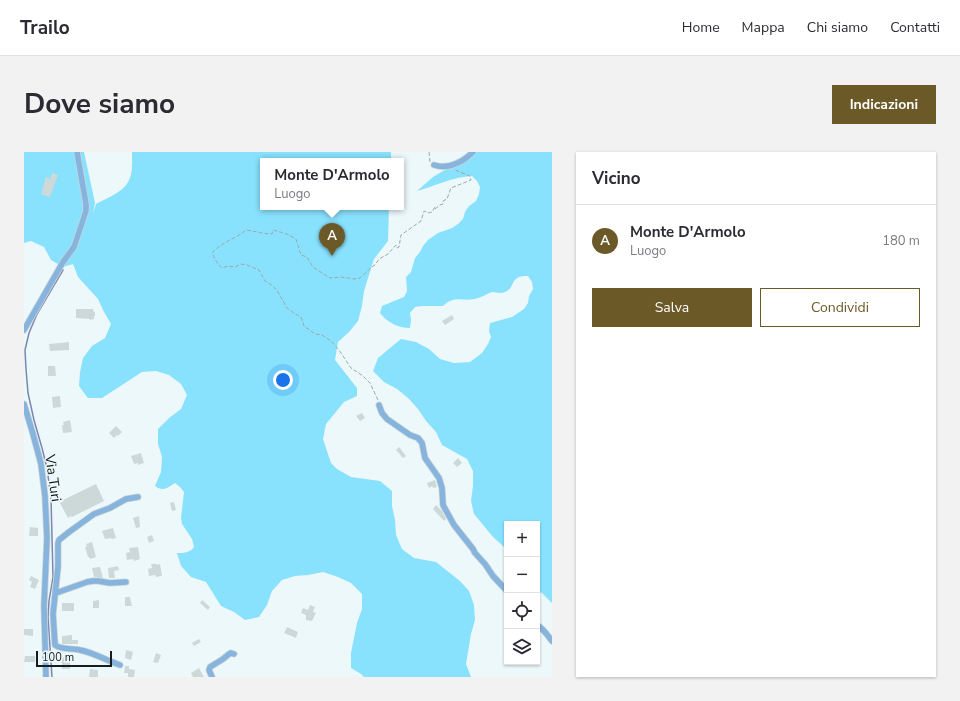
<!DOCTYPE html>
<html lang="it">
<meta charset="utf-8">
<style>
:root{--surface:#fff;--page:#f2f2f3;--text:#2b2b33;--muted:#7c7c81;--line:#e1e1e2;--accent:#6c5928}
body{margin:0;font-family:"Nunito Sans",sans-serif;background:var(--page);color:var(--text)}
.controls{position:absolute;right:12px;bottom:12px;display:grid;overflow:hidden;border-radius:0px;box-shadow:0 1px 3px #0004}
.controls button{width:36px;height:36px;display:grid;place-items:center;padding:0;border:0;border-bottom:1px solid var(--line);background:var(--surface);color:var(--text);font:20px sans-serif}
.scale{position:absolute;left:12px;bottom:10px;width:76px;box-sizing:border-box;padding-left:4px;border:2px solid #181c1d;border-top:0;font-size:11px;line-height:14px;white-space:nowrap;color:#181c1d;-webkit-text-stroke:3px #edf8fb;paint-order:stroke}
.you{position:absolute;left:259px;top:228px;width:14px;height:14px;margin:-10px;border:3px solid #fff;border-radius:50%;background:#1a73e8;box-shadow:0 0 0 6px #1a73e833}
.badge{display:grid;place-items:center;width:26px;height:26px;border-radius:50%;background:var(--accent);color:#fff;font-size:13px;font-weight:700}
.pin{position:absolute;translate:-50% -33px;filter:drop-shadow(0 1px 2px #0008)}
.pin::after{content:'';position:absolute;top:21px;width:14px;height:12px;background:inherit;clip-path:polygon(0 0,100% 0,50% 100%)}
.popup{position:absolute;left:236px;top:6px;width:144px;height:52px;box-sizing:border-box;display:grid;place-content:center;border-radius:0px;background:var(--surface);filter:drop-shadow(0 1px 3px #0005);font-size:13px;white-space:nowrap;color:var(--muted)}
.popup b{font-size:15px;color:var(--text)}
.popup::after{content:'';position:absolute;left:50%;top:100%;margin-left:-8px;border:8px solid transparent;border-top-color:var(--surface)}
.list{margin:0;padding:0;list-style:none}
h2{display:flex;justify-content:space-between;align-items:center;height:52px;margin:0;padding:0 16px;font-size:17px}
h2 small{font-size:13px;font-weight:400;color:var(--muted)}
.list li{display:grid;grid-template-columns:26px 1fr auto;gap:12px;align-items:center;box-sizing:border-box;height:72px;padding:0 16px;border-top:1px solid var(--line)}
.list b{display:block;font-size:15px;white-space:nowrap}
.list p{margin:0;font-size:13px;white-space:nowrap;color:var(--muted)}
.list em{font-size:13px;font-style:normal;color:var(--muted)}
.actions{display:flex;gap:8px;padding:12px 16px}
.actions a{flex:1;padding:9px 0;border:1px solid var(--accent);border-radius:0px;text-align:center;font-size:14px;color:var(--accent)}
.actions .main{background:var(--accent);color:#fff}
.icon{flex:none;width:22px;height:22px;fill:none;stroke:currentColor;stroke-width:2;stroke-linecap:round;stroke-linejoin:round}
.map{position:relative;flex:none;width:528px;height:525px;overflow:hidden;border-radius:0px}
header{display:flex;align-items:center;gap:24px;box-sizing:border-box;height:56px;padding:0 20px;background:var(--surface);border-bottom:1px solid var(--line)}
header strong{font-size:19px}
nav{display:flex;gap:22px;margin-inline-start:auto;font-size:14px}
.intro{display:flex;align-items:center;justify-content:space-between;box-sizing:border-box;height:96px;padding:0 24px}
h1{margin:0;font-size:28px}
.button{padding:10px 18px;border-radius:0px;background:var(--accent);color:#fff;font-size:14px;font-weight:700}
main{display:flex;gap:24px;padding:0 24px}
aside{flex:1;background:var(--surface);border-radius:0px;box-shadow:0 1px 3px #0004}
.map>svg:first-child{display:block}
</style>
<header>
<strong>Trailo</strong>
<nav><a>Home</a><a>Mappa</a><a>Chi siamo</a><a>Contatti</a></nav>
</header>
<div class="intro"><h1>Dove siamo</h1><a class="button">Indicazioni</a></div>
<main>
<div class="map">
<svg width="528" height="525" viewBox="0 0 528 525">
<rect width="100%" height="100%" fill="#edf8fb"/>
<path fill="#88e2fe" d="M0,0H60L71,51L69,61L72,52C83,46 100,40 105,28C109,21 108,8 108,0H367V9H239V55H365L364,89L350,107L340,139L338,154L334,169L325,180L314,190L311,208L333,236V244L320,250L302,272L299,287L307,311L313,317L327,325L356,329L368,339V354L371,368L372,383L378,397L390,406L412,410L436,429L445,439L450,453L451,468L447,482L442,512L447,525H340L337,522L327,516V501L333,471L338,457V442L327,431L314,425L299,420L284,423L271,424L258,428L248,439L243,453L235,465L221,468L210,460L197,454L182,430L167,425L157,414L153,401C159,401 166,401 170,395L168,387L158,372L157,366L160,340L156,335L151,331C143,336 139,340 131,334L137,320L138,305L134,292V277L145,266L157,257L163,243L157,232L145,223L132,219L118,220L78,246H64L55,234L56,220L59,206L68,194L81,186L87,172L80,160L74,147L54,125L49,112L39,115L27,108L20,95L7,89L0,91Z
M452,0H528V451L518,441L513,439V372H483V400L480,395L469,385L450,362L447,349L449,334V319L443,307L418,293L412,280L402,269L394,257L384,246L373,237L360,230L349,219L354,206L377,187L392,190L405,197L416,207L430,211L446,210L458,201L464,192L467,185L465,179L466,171L488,165L500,157L504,151L505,144L509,137L508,130L504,124C485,123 492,136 481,140C476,142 473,140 468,140C464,141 459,145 454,146C440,151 432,142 419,154H398L391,155L386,161L387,168L386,176C374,176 363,170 356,161L358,154L380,145L383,139L382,125L387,120L391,106L396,100L399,94L404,88L414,81L428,76L434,72L439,67L441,60L445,54L452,49L455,42L456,35L453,29L448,24C429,25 411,34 393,39L409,25L419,19L438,11Z"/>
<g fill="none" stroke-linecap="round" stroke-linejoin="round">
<path stroke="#7b87b2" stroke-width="1.5" d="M28,525L24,465L25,449L29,425L27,346L23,316L18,296L10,268L4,241L2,217L1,198L5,181L13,162L39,118"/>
</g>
<path fill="#cdd9d8" d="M28,21L34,23L26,45L17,42L22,25L26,27Z
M52,157H69L70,160H71V164H70V167L66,168V167L52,166Z
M428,163L430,167L421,173L418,169Z
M45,190V198L26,199L25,192Z
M24,214H31L32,224H24Z
M36,244L37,255L29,256L28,245Z
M338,261L341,266L336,269L332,264Z
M46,268L48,280L39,281L38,273H40L39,270Z
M92,274L98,280L94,284L93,283L90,286L85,281Z
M375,295L382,304L379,306L372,298Z
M117,301L120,311L114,313V311L110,312L107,304Z
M434,306L438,311L433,315L429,311Z
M411,328L413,335L409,336L408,334L405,336L403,331Z
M72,332L80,349L48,365L47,364L44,366L36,351L40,349L39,348Z
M150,350L152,358L148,359L146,351Z
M412,353L418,359L422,367L420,369L409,357Z
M115,364L116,375L112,376L109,366Z
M6,375L14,376V384H5Z
M89,376L92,386L88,387L87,386L81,387L78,379Z
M128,383L130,389L125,391L123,385Z
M68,390L72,405L66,407L65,405H64L61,395H63L62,392Z
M114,395L116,407L110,409L109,407L103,408L102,401L106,400L105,396Z
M127,412H133V413L136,412L138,424L132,425L131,423L125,424L124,417L128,416Z
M94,414L95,418L90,419L91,426H85L84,416Z
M76,415L79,426L70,425L68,416Z
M7,424L15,428L11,437L6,435L8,430L5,428Z
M101,445H106L108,454H101Z
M75,448V456H69V449Z
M178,448L186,455L184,458L176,451Z
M38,451H50V459H38Z
M286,453L291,455L289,460L292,461L288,469L282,468V463L277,461L279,456L284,458Z
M263,475L274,480L272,486L260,481Z
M0,477H9V484L0,483Z
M48,483V488H54V492H38V484Z
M175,487L177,490L170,494L168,491Z
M102,498L109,500L107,508L101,506Z
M132,501L137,503L134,511L129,510Z
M1,504H11V510H0Z
M38,506H46V517H38Z
M101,514H105V517L111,518L110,525H104V521H100Z
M175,516L180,525H169L167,521Z
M66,517L74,518V525H65Z"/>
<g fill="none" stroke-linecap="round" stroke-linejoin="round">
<defs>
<path id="minor" d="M410,13C424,18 439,10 449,0
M0,178L39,110L50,95L62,59V52L53,0
M0,252L9,282L17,312L21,344L23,386L20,454L22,525
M355,253L358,261L363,267L386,283L394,286L398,291L401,306L415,326L418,336L419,353L430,373L449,397L451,401L461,412L469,424L483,439
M32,441L63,430L69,429H74L86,431L102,430
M513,473C520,477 523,483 528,489
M96,513C82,508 70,501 56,498C48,496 37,498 31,493L29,462L34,415V391L35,388L45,380L70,362L86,356L102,347L114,345
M188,525L185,518L186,515L199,507L205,502L207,501L210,502"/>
</defs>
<use href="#minor" stroke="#cbd5d7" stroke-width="7"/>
<path stroke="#9fa7a9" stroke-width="1" stroke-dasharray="4 2" stroke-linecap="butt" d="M405,0L406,10
M354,248L346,231L339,224L327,216L315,198L307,189L298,183L291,182L280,174L277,165L270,161L263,156L254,140L249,134L241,129L235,118L223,113L217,112L211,115L204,114L198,116C193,112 191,107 188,101C199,89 210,88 222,78C231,79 239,82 248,82L249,78L263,82L272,87L277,103L283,105L289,115L306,126L317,125L330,127L336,126L349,114L351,113L355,107L364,102L372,93L373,96L375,95L377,83L397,69L400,59L404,61L408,60L411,55V57L416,53L419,52V49L423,47L427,36L447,28L446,24L431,18"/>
<use href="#minor" stroke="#87b4dd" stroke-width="5.5"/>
</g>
<g text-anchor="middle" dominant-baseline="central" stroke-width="3" stroke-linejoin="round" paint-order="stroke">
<g font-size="14" fill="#181c1d" stroke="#edf8fb">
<text transform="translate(29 326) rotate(82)">Via Turi</text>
</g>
</g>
</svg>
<div class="controls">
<button>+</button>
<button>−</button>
<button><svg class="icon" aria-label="locate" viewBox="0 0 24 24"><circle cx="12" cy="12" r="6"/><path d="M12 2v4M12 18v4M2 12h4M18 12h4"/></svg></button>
<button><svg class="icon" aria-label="layers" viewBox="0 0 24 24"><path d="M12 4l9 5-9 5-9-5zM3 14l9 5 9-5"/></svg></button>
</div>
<div class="scale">100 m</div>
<div class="you"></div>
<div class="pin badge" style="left:308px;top:104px">A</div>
<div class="popup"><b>Monte D'Armolo</b>Luogo</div>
</div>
<aside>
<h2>Vicino<small></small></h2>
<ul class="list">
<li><span class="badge">A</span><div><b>Monte D'Armolo</b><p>Luogo</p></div><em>180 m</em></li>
</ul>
<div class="actions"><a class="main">Salva</a><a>Condividi</a></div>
</aside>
</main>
